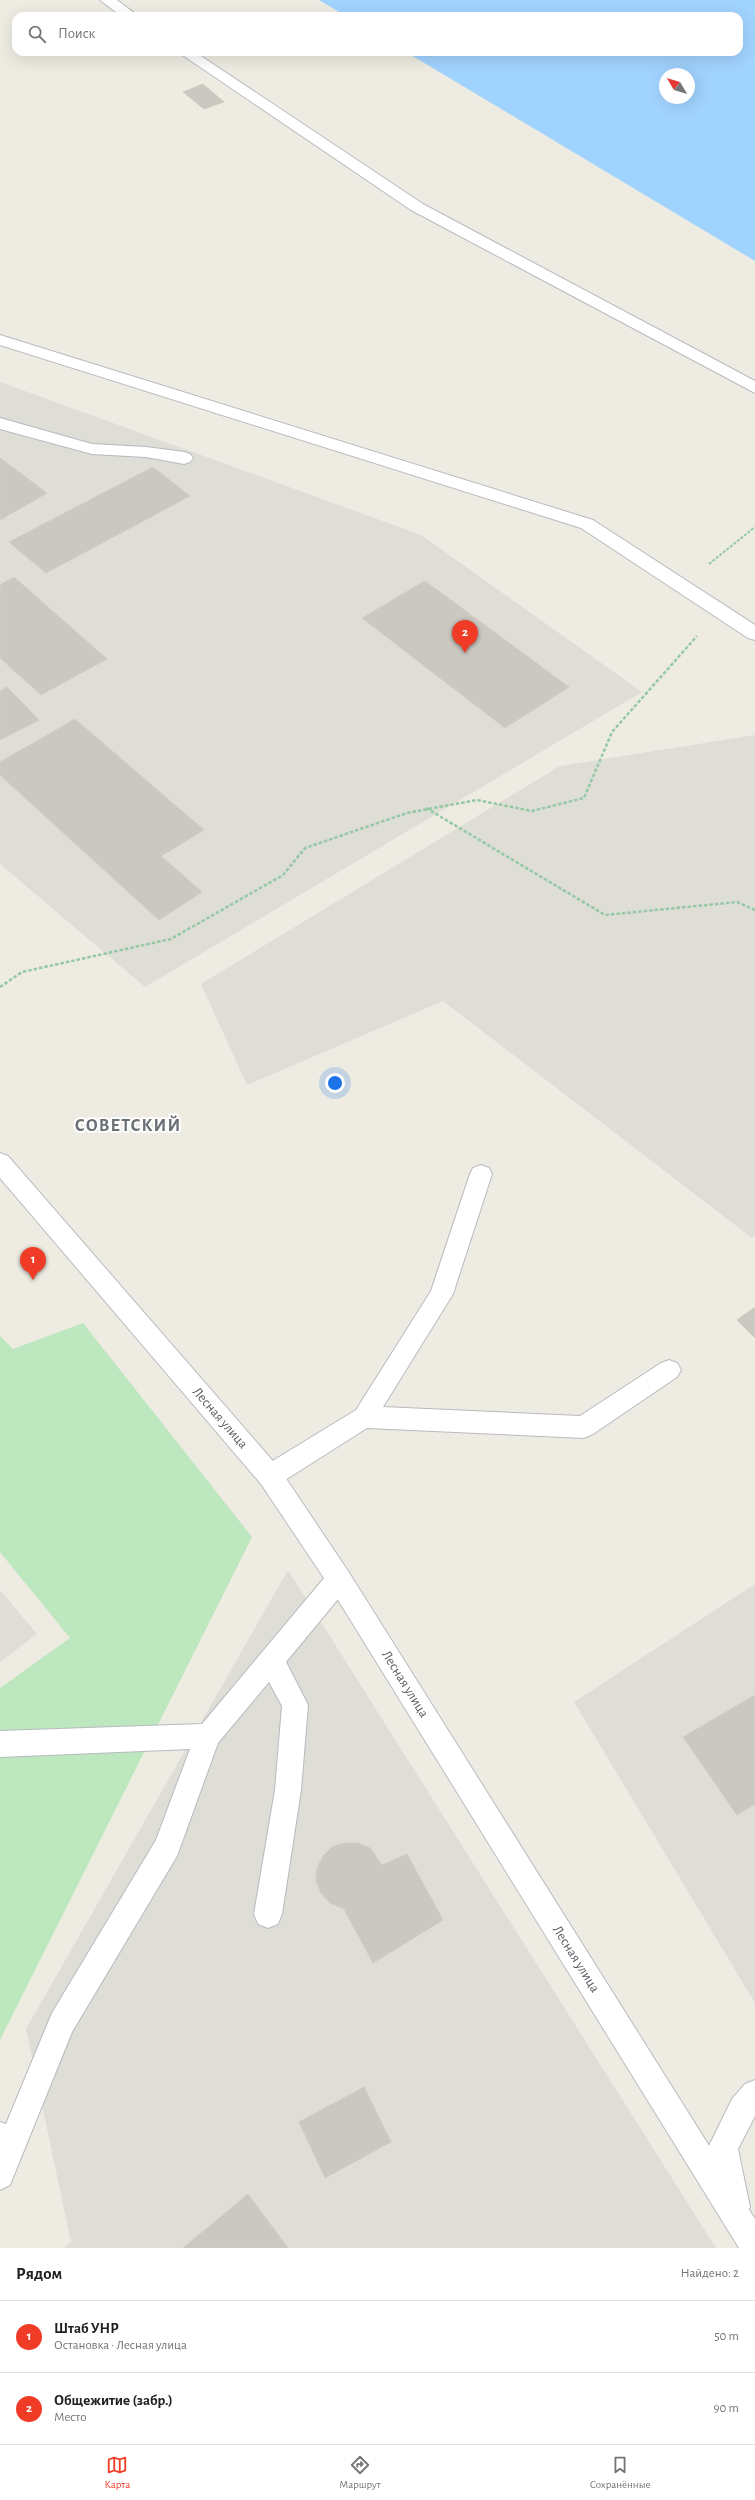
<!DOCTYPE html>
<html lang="ru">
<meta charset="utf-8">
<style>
:root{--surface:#fff;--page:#f6f6f6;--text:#202124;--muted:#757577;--line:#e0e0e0;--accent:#f03c26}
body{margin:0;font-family:"Alegreya Sans",sans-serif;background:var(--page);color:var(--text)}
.compass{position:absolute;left:659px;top:68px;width:36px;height:36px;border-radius:50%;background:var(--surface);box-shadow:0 4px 16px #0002;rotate:308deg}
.you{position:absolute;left:335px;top:1083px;width:14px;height:14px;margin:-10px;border:3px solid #fff;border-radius:50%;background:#1a73e8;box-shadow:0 0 0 6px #1a73e833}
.badge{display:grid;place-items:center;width:26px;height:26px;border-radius:50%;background:var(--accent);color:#fff;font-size:13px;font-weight:700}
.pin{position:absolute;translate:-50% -33px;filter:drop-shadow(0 1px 2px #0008)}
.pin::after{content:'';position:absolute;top:21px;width:14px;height:12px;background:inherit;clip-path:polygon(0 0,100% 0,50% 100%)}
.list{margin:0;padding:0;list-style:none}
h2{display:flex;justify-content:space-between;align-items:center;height:52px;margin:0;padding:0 16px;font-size:17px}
h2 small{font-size:13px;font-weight:400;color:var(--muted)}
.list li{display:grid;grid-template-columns:26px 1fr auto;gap:12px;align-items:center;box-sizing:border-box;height:72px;padding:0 16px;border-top:1px solid var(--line)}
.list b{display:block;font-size:15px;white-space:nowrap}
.list p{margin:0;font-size:13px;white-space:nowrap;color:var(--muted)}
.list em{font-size:13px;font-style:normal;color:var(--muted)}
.icon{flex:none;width:22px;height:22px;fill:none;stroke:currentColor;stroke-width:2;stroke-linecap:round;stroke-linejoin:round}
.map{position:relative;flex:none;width:755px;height:2248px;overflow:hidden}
.search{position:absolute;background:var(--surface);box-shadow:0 4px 16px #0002;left:12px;right:12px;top:12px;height:44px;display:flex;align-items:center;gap:10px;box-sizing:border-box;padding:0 14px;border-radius:12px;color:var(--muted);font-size:15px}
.sheet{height:196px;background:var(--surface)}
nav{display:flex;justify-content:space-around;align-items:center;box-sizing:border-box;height:56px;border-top:1px solid var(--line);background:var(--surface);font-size:11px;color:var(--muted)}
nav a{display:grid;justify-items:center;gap:2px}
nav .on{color:var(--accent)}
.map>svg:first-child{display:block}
</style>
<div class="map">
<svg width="755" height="2248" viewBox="0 0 755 2248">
<rect width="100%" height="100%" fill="#eeece2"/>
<path fill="#deddd6" d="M0,382L421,535L642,692L145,987L0,864Z
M755,735V1236L752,1238L443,1001L247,1085L201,984L560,766Z
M288,1570L716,2248H64L71,2242L26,2029Z
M755,1584V2003L574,1702Z
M0,1590L37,1634L0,1662Z"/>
<path fill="#bde7be" d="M83,1323L252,1537L0,2040V1688L70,1638L0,1552V1336L13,1349Z"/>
<path fill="#a1d3ff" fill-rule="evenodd" d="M319,0H755V261L406,52H739V16H346ZM665,74H689V98H665Z"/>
<path fill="#cbc8c1" stroke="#d3cdc0" d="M203,84L224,102L204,109L183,92Z
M0,458L47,493L0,520Z
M153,467L190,496L46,573L9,542Z
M14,577L107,659L41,695L0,658V585Z
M425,581L569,687L505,728L362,618Z
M7,687L39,720L0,740V691Z
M75,719L204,830L161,856L202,892L159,920L0,775V762Z
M755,1307V1338L737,1320Z
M755,1695V1804L737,1815L683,1737Z
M345,1843H358L370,1848L382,1865L407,1854L443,1920L373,1963L344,1909L330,1903L321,1893L316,1881L317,1868L323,1856L332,1847Z
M364,2087L391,2142L325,2178L299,2122Z
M248,2194L288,2248H183Z"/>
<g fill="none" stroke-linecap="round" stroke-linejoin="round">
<defs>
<path id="service" d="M100,0H117L138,16H121Z
M178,52H195L423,204L755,381V393L411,210Z
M0,335L593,520L755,625V640L748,638L581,528L0,345Z
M0,418L92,444L146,447L184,452L190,454L193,458L190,462L184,464L146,457L92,454L0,429Z
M481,1165L489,1168L492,1174L453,1294L383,1407L580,1416L661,1363L669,1360L677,1363L681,1370L677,1377L593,1434L584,1438L367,1428L279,1484L270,1487L261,1484L258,1476L261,1468L356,1410L431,1291L470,1174L473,1168Z
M339,1568L348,1571L352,1579L348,1587L286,1662L308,1705L301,1790L282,1914L278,1924L268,1928L258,1924L254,1914L275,1790L282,1706L269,1682L218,1743L177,1856L72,2032L10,2185L0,2190V2122L6,2124L52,2013L156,1840L190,1749L0,1757V1731L202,1724L330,1571Z
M755,2080V2116L738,2149L750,2207L745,2217L735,2222L725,2217L720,2207L708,2148L732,2099L745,2084Z"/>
<path id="secondary" d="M0,1153L8,1156L279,1468L348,1571L755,2219V2248H739L330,1587L261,1484L0,1178Z"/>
</defs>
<use href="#service" stroke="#b7babf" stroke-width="2"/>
<use href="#secondary" stroke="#b8bbc1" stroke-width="2"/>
<path stroke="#95c8a5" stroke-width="2" stroke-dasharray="3 1.5" stroke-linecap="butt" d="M709,564L755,527"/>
<path stroke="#95c8a5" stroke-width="2.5" stroke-dasharray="3.5 2" stroke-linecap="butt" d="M426,808L605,915L737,902L755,910
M0,987L22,972L171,939L283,875L305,848L407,813L477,800L532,811L584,798L612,732L697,636"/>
<use href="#service" fill="#fff" fill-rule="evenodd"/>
<use href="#secondary" fill="#fff" fill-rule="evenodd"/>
</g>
<g text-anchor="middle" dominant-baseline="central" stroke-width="4" stroke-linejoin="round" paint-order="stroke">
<g font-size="14" fill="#5a5e63" stroke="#fff">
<text transform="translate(220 1418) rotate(49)">Лесная улица</text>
<text transform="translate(405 1684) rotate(58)">Лесная улица</text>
<text transform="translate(576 1959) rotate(58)">Лесная улица</text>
</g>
<g font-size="18" font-weight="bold" letter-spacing="1" fill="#6b7075" stroke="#fff">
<text x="128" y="1126">СОВЕТСКИЙ</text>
</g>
</g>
</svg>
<svg class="compass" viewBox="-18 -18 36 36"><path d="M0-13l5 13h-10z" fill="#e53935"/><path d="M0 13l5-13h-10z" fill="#757577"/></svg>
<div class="you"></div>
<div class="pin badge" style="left:33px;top:1280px">1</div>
<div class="pin badge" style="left:465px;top:653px">2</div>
<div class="search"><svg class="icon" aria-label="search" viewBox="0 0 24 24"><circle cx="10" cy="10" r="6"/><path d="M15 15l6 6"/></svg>Поиск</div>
</div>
<section class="sheet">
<h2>Рядом<small>Найдено: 2</small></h2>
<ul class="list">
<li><span class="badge">1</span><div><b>Штаб УНР</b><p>Остановка · Лесная улица</p></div><em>50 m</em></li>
<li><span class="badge">2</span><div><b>Общежитие (забр.)</b><p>Место</p></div><em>90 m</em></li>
</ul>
</section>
<nav>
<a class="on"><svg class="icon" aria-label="map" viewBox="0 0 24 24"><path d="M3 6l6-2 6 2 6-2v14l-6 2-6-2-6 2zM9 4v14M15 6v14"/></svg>Карта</a>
<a><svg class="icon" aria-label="directions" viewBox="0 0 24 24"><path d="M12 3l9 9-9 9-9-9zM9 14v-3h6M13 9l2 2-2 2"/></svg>Маршрут</a>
<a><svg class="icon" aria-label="saved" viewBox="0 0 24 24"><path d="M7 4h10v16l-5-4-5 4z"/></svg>Сохранённые</a>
</nav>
